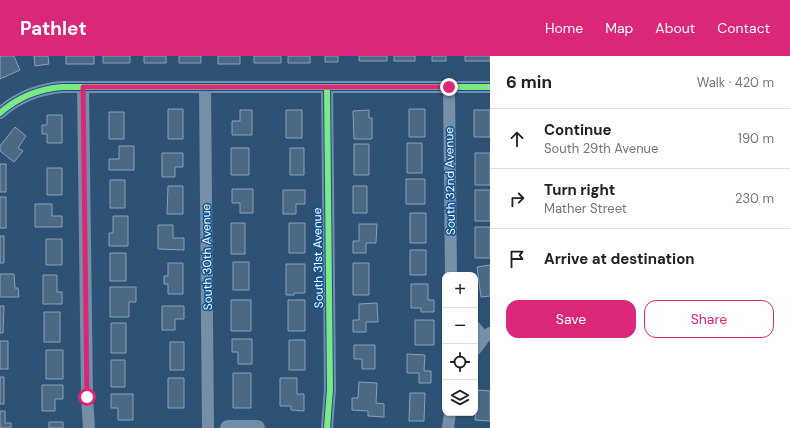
<!DOCTYPE html>
<meta charset="utf-8">
<style>
:root{--surface:#fff;--page:#f6f6f6;--text:#202124;--muted:#757577;--line:#e0e0e0;--accent:#db2777}
body{margin:0;font-family:"DM Sans",sans-serif;background:var(--page);color:var(--text)}
.controls{position:absolute;right:12px;bottom:12px;display:grid;overflow:hidden;border-radius:8px;box-shadow:0 1px 3px #0004}
.controls button{width:36px;height:36px;display:grid;place-items:center;padding:0;border:0;border-bottom:1px solid var(--line);background:var(--surface);color:var(--text);font:20px sans-serif}
.stop{position:absolute;width:12px;height:12px;margin:-9px;border:3px solid #db2777;border-radius:50%;background:#fff}
.stop.end{background:#db2777;border-color:#fff;box-shadow:0 1px 4px #0008}
.list{margin:0;padding:0;list-style:none}
h2{display:flex;justify-content:space-between;align-items:center;height:52px;margin:0;padding:0 16px;font-size:17px}
h2 small{font-size:13px;font-weight:400;color:var(--muted)}
.list li{display:grid;grid-template-columns:26px 1fr auto;gap:12px;align-items:center;box-sizing:border-box;height:60px;padding:0 16px;border-top:1px solid var(--line)}
.list b{display:block;font-size:15px;white-space:nowrap}
.list p{margin:0;font-size:13px;white-space:nowrap;color:var(--muted)}
.list em{font-size:13px;font-style:normal;color:var(--muted)}
.actions{display:flex;gap:8px;padding:12px 16px}
.actions a{flex:1;padding:9px 0;border:1px solid var(--accent);border-radius:12px;text-align:center;font-size:14px;color:var(--accent)}
.actions .main{background:var(--accent);color:#fff}
.icon{flex:none;width:22px;height:22px;fill:none;stroke:currentColor;stroke-width:2;stroke-linecap:round;stroke-linejoin:round}
.map{position:relative;flex:none;width:490px;height:372px;overflow:hidden}
header{display:flex;align-items:center;gap:24px;box-sizing:border-box;height:56px;padding:0 20px;background:var(--accent);color:#fff}
header strong{font-size:19px}
nav{display:flex;gap:22px;margin-inline-start:auto;font-size:14px}
main{display:flex}
aside{flex:1;background:var(--surface)}
.map>svg:first-child{display:block}
</style>
<header>
<strong>Pathlet</strong>
<nav><a>Home</a><a>Map</a><a>About</a><a>Contact</a></nav>
</header>
<main>
<div class="map">
<svg width="490" height="372" viewBox="0 0 490 372">
<rect width="100%" height="100%" fill="#2d5275"/>
<path fill="#4b6984" stroke="#8aa1b6" d="M0,0H14L20,14L0,23Z
M34,0H48L49,8L35,10Z
M66,0H94V8H66Z
M103,0H130V7H103Z
M144,0H166V7H144Z
M179,0H201V7H179Z
M218,0H240V8H218Z
M254,0H281V7H254Z
M288,0H310V7H288Z
M325,0H338V6H325Z
M359,0H387V5H359Z
M394,0H415V5H394Z
M432,0H446V5H432Z
M465,0H490V5H465Z
M168,53H183V83H168Z
M409,53H425V81H409Z
M240,54H252V79H232V65H240Z
M286,54H302V82H286Z
M369,54V62H372V83H354L353,55Z
M474,54H490V81H474Z
M109,56H124V83H109Z
M47,59H62V87H47V78H42V69H47Z
M15,71L26,80L18,92L23,95L14,106L0,95V90Z
M407,87H422V117H407Z
M354,88H369V119H354Z
M119,90H134V114H109V103H119Z
M231,92H249V119H231Z
M290,92H304V119H290Z
M162,97H183V111H175V121H162Z
M475,97H490V129H475Z
M0,108H6V136H0Z
M47,112H62V139H47Z
M406,123H425V148H406Z
M110,124H125V152H110Z
M168,130H183V158H167Z
M353,130H367V157H353Z
M232,133H253V157H240V147H232Z
M283,134H305V148H296V158H283Z
M475,134H490V165H475Z
M0,141H6V172H0Z
M35,148H52V160H62V171H35Z
M410,157H426V187H410Z
M113,160H128V190H109V177H113Z
M231,167H245V198H231Z
M289,167H305V197H289Z
M359,168H377L376,187H366V197H353V185H359Z
M158,169H173V182H184V194L158,193Z
M475,171H490V202H475Z
M0,180H4V207H0Z
M46,183H62V209H46Z
M410,194H426V219H410Z
M110,197H126V225H110Z
M233,206H249V234H233Z
M168,207H183V238H168V228H164V220H168Z
M353,207H369V239H353Z
M286,208H305V237H294V239H286Z
M490,209V240L481,241L477,211Z
M0,218H14L15,232H18L19,241H0Z
M43,219H57V236H62V248H43Z
M411,228H428V244H434V256H421V252H411Z
M110,231H136V246H129V261H110Z
M231,244H251V275H231Z
M288,244H305V275H288Z
M377,247L378,266H366V276H353V264H359V248Z
M0,250H4L3,277H0Z
M162,250H184V263H175V274H162Z
M44,256H60V286H44Z
M415,264H434V289H415Z
M111,267H126V297H111Z
M232,283H252V308H238V296H232Z
M289,284H305V314H289Z
M0,285H8V313H0Z
M170,286H184V314H170Z
M354,289H375V313H362V303H354Z
M46,294H63V323H46Z
M407,298L425,299L424,315H431V327H419V317H407Z
M111,304H125V331H111Z
M233,317H251V352H233Z
M0,321H4V348H0Z
M168,322H184V352H168Z
M280,322H297V338H304V355L291,354V350H280Z
M359,326L377,327L376,347L384,348V361L368,360V355L352,354V342H358Z
M42,329H63V343H55V355H42Z
M478,334L490,335V365L475,364Z
M410,337H425L424,365H409Z
M111,338H133V364H118V352H111Z
M0,355H5V367H11V372H0Z
M49,366H63V372H49Z"/>
<g fill="none" stroke-linecap="round" stroke-linejoin="round">
<path stroke="#758fa7" stroke-width="12" d="M83,31L87,341L89,372
M205,31L208,372
M327,31L330,333L327,372
M449,31L451,219
M0,57C18,41 39,33 62,31H490
M475,271L484,282
M475,294L484,282L490,277
M448,372L450,357"/>
<path stroke="#718ca4" stroke-width="16" d="M228,372H257"/>
<defs>
<path id="cycleway" d="M327,31L330,333L327,372
M0,57C18,41 39,33 62,31H490"/>
</defs>
<use href="#cycleway" stroke="#105392" stroke-width="8"/>
<use href="#cycleway" stroke="#7ce984" stroke-width="6"/>
</g>
<g fill="none" stroke-linecap="round" stroke-linejoin="round">
<path stroke="#db2777" stroke-width="5" d="M87,341L83,31H449"/>
</g>
<g text-anchor="middle" dominant-baseline="central" stroke-width="3" stroke-linejoin="round" paint-order="stroke">
<g font-size="12" fill="#fff" stroke="#105392">
<text transform="translate(450 125) rotate(-91)">South 32nd Avenue</text>
<text transform="translate(207 201) rotate(-91)">South 30th Avenue</text>
<text transform="translate(318 202) rotate(-91)">South 31st Avenue</text>
</g>
</g>
</svg>
<div class="controls">
<button>+</button>
<button>−</button>
<button><svg class="icon" aria-label="locate" viewBox="0 0 24 24"><circle cx="12" cy="12" r="6"/><path d="M12 2v4M12 18v4M2 12h4M18 12h4"/></svg></button>
<button><svg class="icon" aria-label="layers" viewBox="0 0 24 24"><path d="M12 4l9 5-9 5-9-5zM3 14l9 5 9-5"/></svg></button>
</div>
<div class="stop" style="left:87px;top:341px"></div>
<div class="stop end" style="left:449px;top:31px"></div>
</div>
<aside>
<h2>6 min<small>Walk · 420 m</small></h2>
<ul class="list">
<li><svg class="icon" aria-label="ahead" viewBox="0 0 24 24"><path d="M12 20V5M6 11l6-6 6 6"/></svg><div><b>Continue</b><p>South 29th Avenue</p></div><em>190 m</em></li>
<li><svg class="icon" aria-label="right" viewBox="0 0 24 24"><path d="M7 20v-9h11M14 6l5 5-5 5"/></svg><div><b>Turn right</b><p>Mather Street</p></div><em>230 m</em></li>
<li><svg class="icon" aria-label="arrive" viewBox="0 0 24 24"><path d="M6 21V4h12l-3 4 3 4H6"/></svg><div><b>Arrive at destination</b></div></li>
</ul>
<div class="actions"><a class="main">Save</a><a>Share</a></div>
</aside>
</main>
